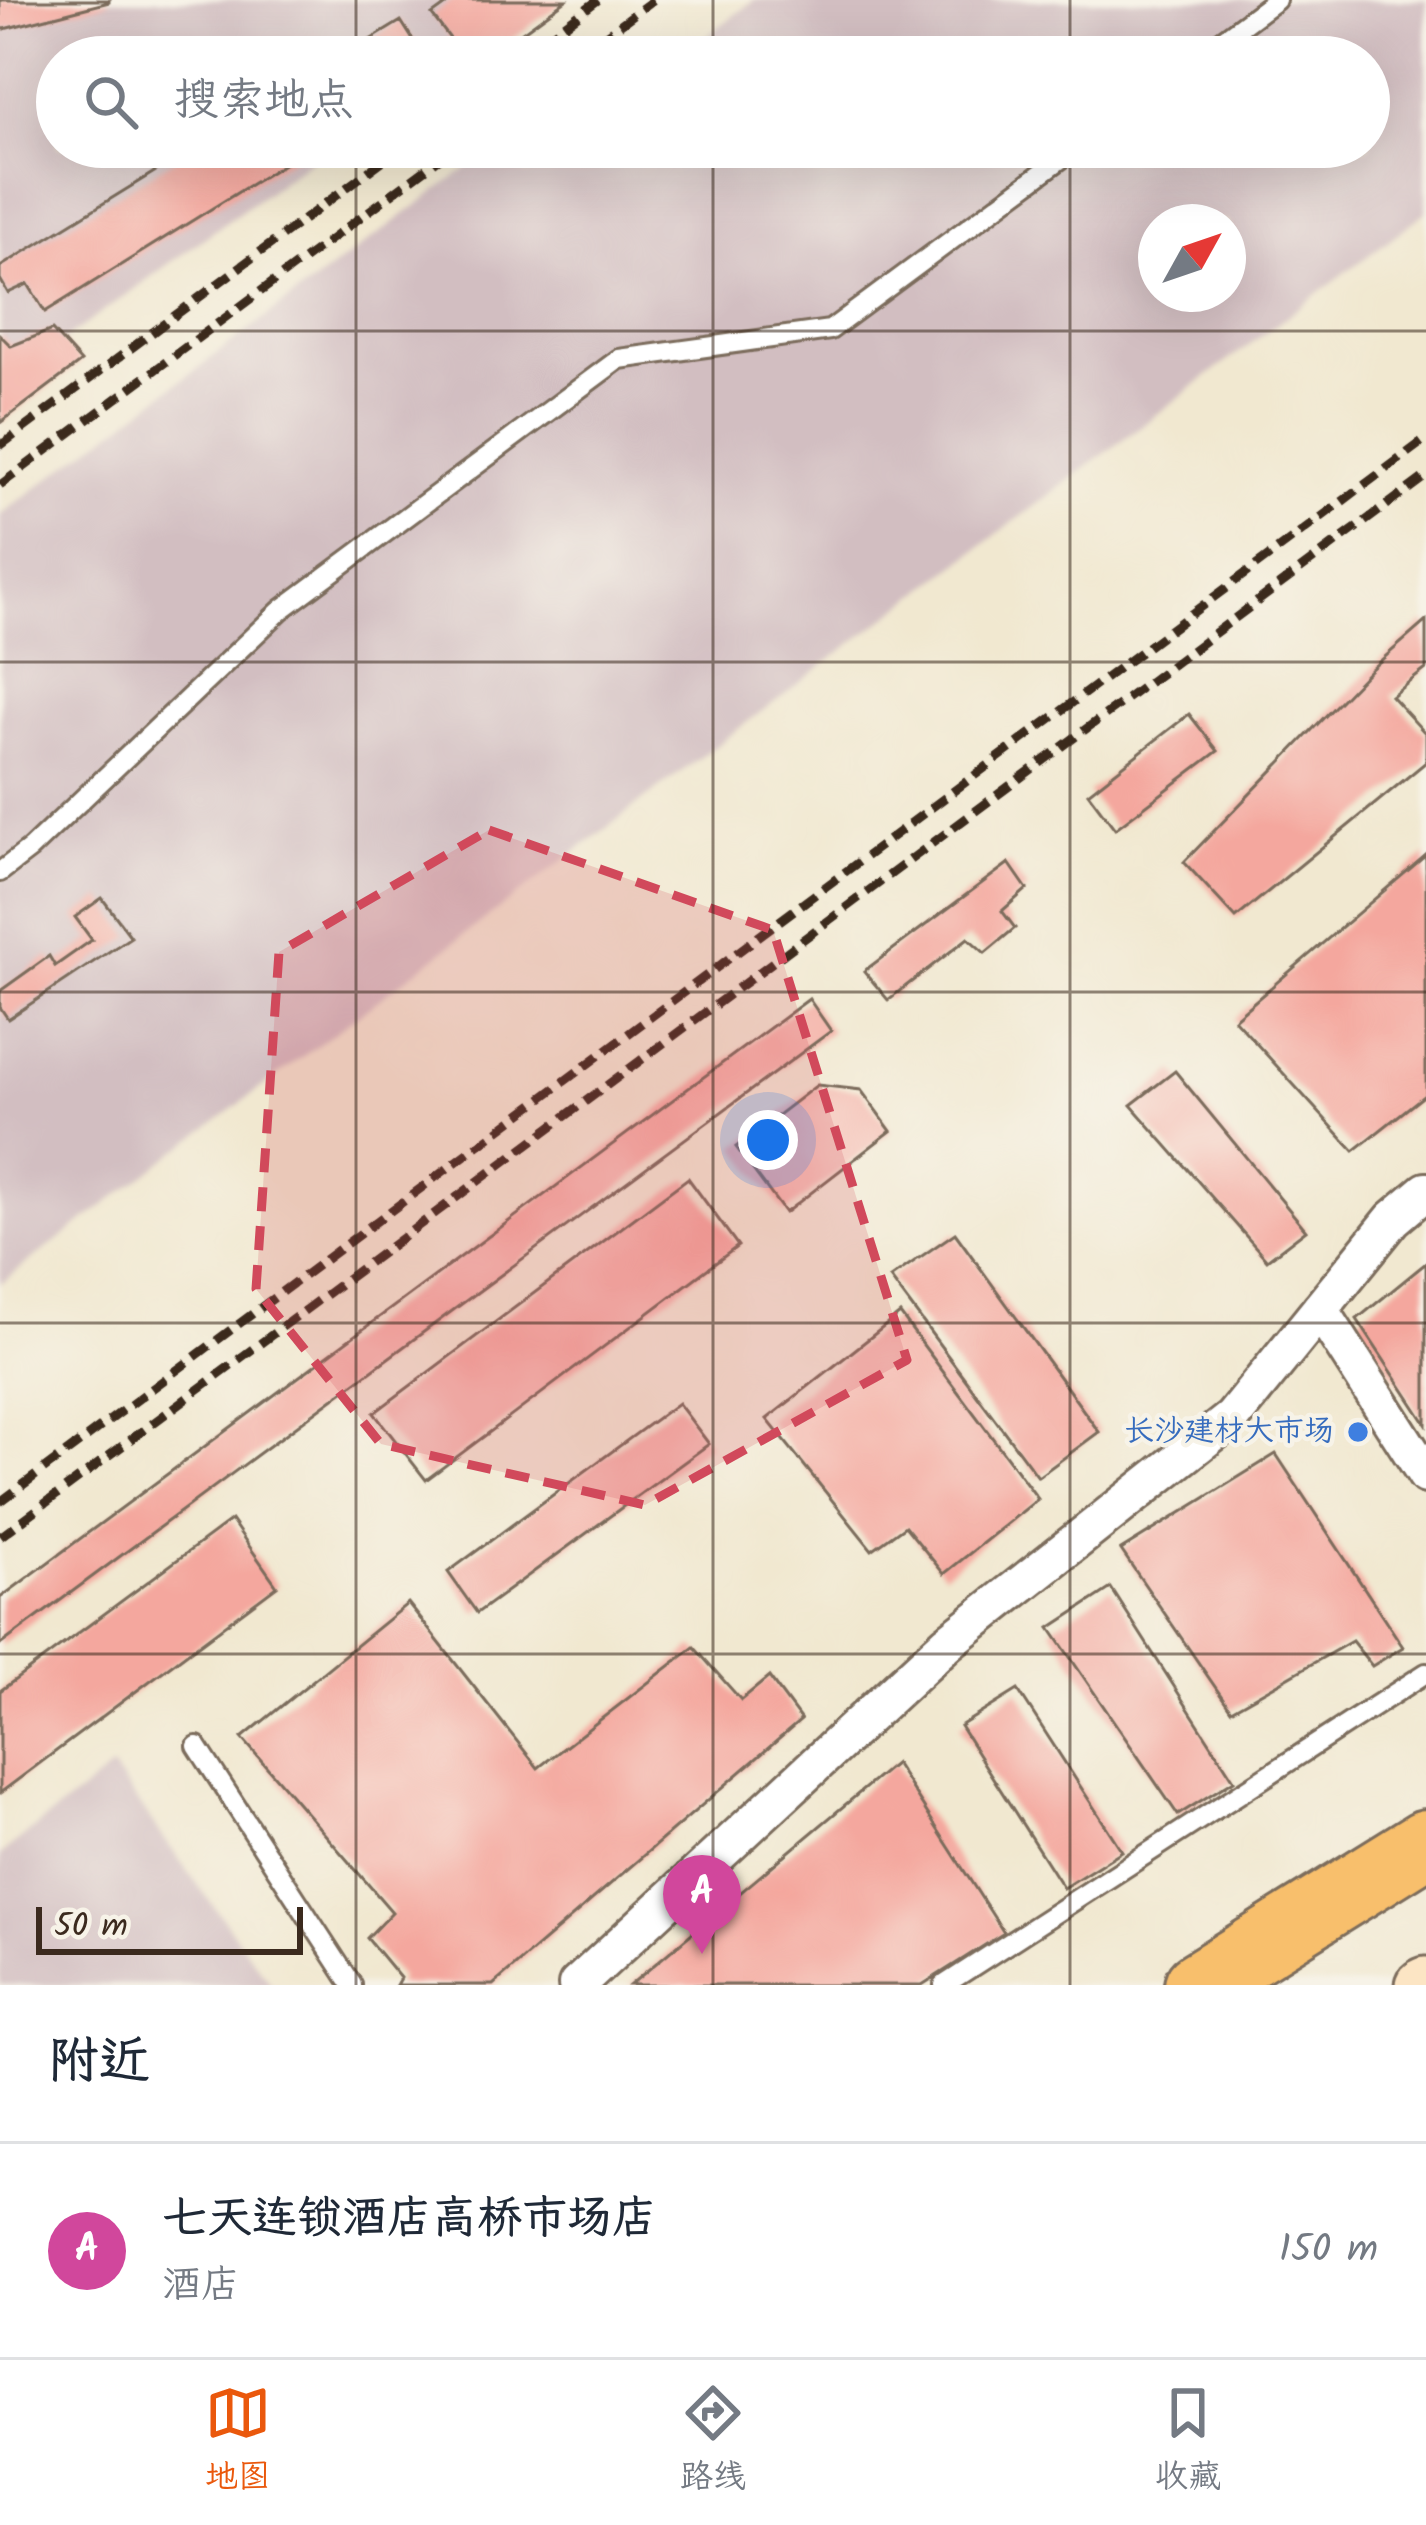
<!DOCTYPE html>
<html lang="zh">
<meta charset="utf-8">
<style>
:root{--surface:#fff;--page:#f6f6f7;--text:#1f2937;--muted:#747a83;--line:#e0e1e3;--accent:#ea580c}
body{margin:0;font-family:Kalam,"LXGW WenKai TC",sans-serif;background:var(--page);color:var(--text)}
.compass{position:absolute;left:1138px;top:204px;width:108px;height:108px;border-radius:50%;background:var(--surface);box-shadow:0 12px 48px #0002;rotate:50deg}
.scale{position:absolute;left:36px;bottom:30px;width:267px;box-sizing:border-box;padding-left:12px;border:6px solid #3b2a1e;border-top:0;font-size:33px;line-height:42px;white-space:nowrap;color:#3b2a1e;-webkit-text-stroke:9px #f7f3e8;paint-order:stroke}
.you{position:absolute;left:768px;top:1140px;width:42px;height:42px;margin:-30px;border:9px solid #fff;border-radius:50%;background:#1a73e8;box-shadow:0 0 0 18px #1a73e833}
.badge{display:grid;place-items:center;width:78px;height:78px;border-radius:50%;background:var(--accent);color:#fff;font-size:39px;font-weight:700}
.pin{position:absolute;translate:-50% -99px;filter:drop-shadow(0 3px 6px #0008)}
.pin::after{content:'';position:absolute;top:63px;width:42px;height:36px;background:inherit;clip-path:polygon(0 0,100% 0,50% 100%)}
.list{margin:0;padding:0;list-style:none}
h2{display:flex;justify-content:space-between;align-items:center;height:156px;margin:0;padding:0 48px;font-size:51px}
h2 small{font-size:39px;font-weight:400;color:var(--muted)}
.list li{display:grid;grid-template-columns:78px 1fr auto;gap:36px;align-items:center;box-sizing:border-box;height:216px;padding:0 48px;border-top:3px solid var(--line)}
.list b{display:block;font-size:45px;white-space:nowrap}
.list p{margin:0;font-size:39px;white-space:nowrap;color:var(--muted)}
.list em{font-size:39px;font-style:normal;color:var(--muted)}
.icon{flex:none;width:66px;height:66px;fill:none;stroke:currentColor;stroke-width:2;stroke-linecap:round;stroke-linejoin:round}
.map{position:relative;flex:none;width:1426px;height:1985px;overflow:hidden}
.search{position:absolute;background:var(--surface);box-shadow:0 12px 48px #0002;left:36px;right:36px;top:36px;height:132px;display:flex;align-items:center;gap:30px;box-sizing:border-box;padding:0 42px;border-radius:66px;color:var(--muted);font-size:45px}
.sheet{height:372px;background:var(--surface)}
nav{display:flex;justify-content:space-around;align-items:center;box-sizing:border-box;height:168px;border-top:3px solid var(--line);background:var(--surface);font-size:33px;color:var(--muted)}
nav a{display:grid;justify-items:center;gap:6px}
nav .on{color:var(--accent)}
.map>svg:first-child{display:block}
</style>
<div class="map">
<svg width="1426" height="1985" viewBox="0 0 1426 1985">
<rect width="100%" height="100%" fill="#f7f3e8"/>
<filter id="ink" filterUnits="userSpaceOnUse"><feTurbulence type="fractalNoise" baseFrequency=".00833" numOctaves="2"/><feDisplacementMap in="SourceGraphic" scale="24" xChannelSelector="R" yChannelSelector="G"/><feConvolveMatrix kernelMatrix="1 2 1 2 8 2 1 2 1" color-interpolation-filters="sRGB"/></filter>
<filter id="wash" filterUnits="userSpaceOnUse"><feTurbulence type="fractalNoise" baseFrequency=".004" numOctaves="4" result="noise"/><feDisplacementMap in="SourceGraphic" scale="48" xChannelSelector="R" yChannelSelector="G"/><feGaussianBlur stdDeviation="2.7" result="paint"/><feColorMatrix in="noise" values="0 0 0 0 0 0 0 0 0 0 0 0 0 0 0 0 0 1.4 0 .05"/><feComposite in="paint" operator="in"/></filter>
<g filter="url(#wash)">
<rect width="100%" height="100%" fill="#f1e8d0"/>
<path fill="#d2bec1" fill-rule="evenodd" d="M0,0H531L453,57H57V147H329L0,387Z
M754,0H1426V212L0,1284V515L490,151L527,174L563,147H1369V57H680ZM1156,222H1228V294H1156Z
M112,1768L272,1985H0V1855Z"/>
<g id="blocks">
<path fill="#f4a79e" d="M0,0H109V2L0,30Z
M453,0H566L488,57H464L432,15Z
M401,21L424,57H342Z
M195,147H311L45,312L28,284L8,293L0,279V267Z
M52,330L81,362L0,423V335L11,346Z
M1426,621V669L1391,696L1426,734V762L1236,918L1184,862L1371,669Z
M1189,714L1218,751L1115,829L1088,793Z
M1426,855V1094L1354,1151L1234,1019Z
M1009,863L1027,889L1002,911L1015,928L985,953L968,938L888,1000L864,971Z
M102,898L131,937L8,1019L0,1007V991L49,956L55,966L92,940L75,917Z
M809,999L831,1031L0,1645V1598Z
M1175,1071L1306,1230L1267,1260L1131,1105Z
M817,1085L861,1090L891,1131L785,1213L736,1147Z
M688,1178L738,1246L426,1480L374,1413Z
M955,1233L1099,1432L1038,1477L890,1278Z
M1426,1263V1424L1357,1319Z
M900,1314L1038,1499L944,1574L905,1526L872,1550L767,1419Z
M678,1403L709,1444L477,1613L448,1572Z
M1276,1454L1403,1647L1372,1666L1352,1641L1231,1710L1121,1550Z
M231,1520L277,1586L0,1793V1691Z
M1111,1588L1234,1780L1178,1815L1050,1628Z
M408,1603L538,1768L694,1647L741,1700L769,1677L801,1720L493,1985H396L400,1978L367,1938L392,1912L242,1738Z
M1018,1690L1122,1851L1063,1888L960,1726Z
M895,1763L1004,1933L922,1985H630Z"/>
</g>
</g>
<g filter="url(#ink)">
<use href="#blocks" fill-opacity="0" stroke="#7b6c5c" stroke-width="3"/>
<g fill="none" stroke-linecap="round" stroke-linejoin="round">
<defs>
<path id="lane" d="M1199,57L1276,0
M0,872L30,849L281,610L619,359L830,330L1077,147
M197,1746L352,1985
M944,1985L1426,1673"/>
<path id="street" d="M1320,1309L1426,1475
M577,1985L947,1643L1232,1418L1393,1219L1426,1191"/>
<path id="secondary" d="M1422,1985L1426,1983"/>
<path id="highway" d="M1198,1985L1426,1843"/>
</defs>
<use href="#lane" stroke="#7b6c5c" stroke-width="24"/>
<use href="#street" stroke="#7b6c5c" stroke-width="42"/>
<use href="#secondary" stroke="#7b6c5c" stroke-width="57"/>
<use href="#highway" stroke="#7b6c5c" stroke-width="72"/>
<use href="#lane" stroke="#fff" stroke-width="18"/>
<use href="#street" stroke="#fff" stroke-width="36"/>
<use href="#secondary" stroke="#fce5c4" stroke-width="51"/>
<use href="#highway" stroke="#f8bf6c" stroke-width="66"/>
<path stroke="#3b2a1e" stroke-width="9" stroke-dasharray="18 9" stroke-linecap="butt" d="M521,57L598,0
M576,57L653,0
M0,446L401,147
M0,485L455,147
M0,1502L1426,439
M0,1537L1426,476"/>
</g>
</g>
<path fill="#d1495b" fill-opacity="0.2" stroke="#d1495b" stroke-width="9" stroke-dasharray="24 15" stroke-linejoin="round" d="M489,830L773,930L907,1360L645,1505L381,1444L256,1289L279,952Z"/>
<path fill="none" stroke="#3b2a1e" stroke-width="3" stroke-opacity="0.55" d="M356,0V57M713,0V57M1070,0V57M356,147V1985M713,147V1985M1070,147V1985M0,331H1426M0,662H1426M0,992H1426M0,1323H1426M0,1654H1426"/>
<circle fill="#3f7fe0" stroke="#f7f3e8" stroke-width="4.5" cx="1358" cy="1432" r="12"/>
<g text-anchor="middle" dominant-baseline="central" stroke-width="9" stroke-linejoin="round" paint-order="stroke">
<g font-size="30" fill="#366cbe" stroke="#f7f3e8" text-anchor="end">
<text x="1334" y="1432">长沙建材大市场</text>
</g>
</g>
</svg>
<svg class="compass" viewBox="-18 -18 36 36"><path d="M0-13l5 13h-10z" fill="#e53935"/><path d="M0 13l5-13h-10z" fill="#747a83"/></svg>
<div class="scale">50 m</div>
<div class="you"></div>
<div class="pin badge" style="left:702px;top:1954px;background:#d1479c">A</div>
<div class="search"><svg class="icon" aria-label="search" viewBox="0 0 24 24"><circle cx="10" cy="10" r="6"/><path d="M15 15l6 6"/></svg>搜索地点</div>
</div>
<section class="sheet">
<h2>附近<small></small></h2>
<ul class="list">
<li><span class="badge" style="background:#d1479c">A</span><div><b>七天连锁酒店高桥市场店</b><p>酒店</p></div><em>150 m</em></li>
</ul>
</section>
<nav>
<a class="on"><svg class="icon" aria-label="map" viewBox="0 0 24 24"><path d="M3 6l6-2 6 2 6-2v14l-6 2-6-2-6 2zM9 4v14M15 6v14"/></svg>地图</a>
<a><svg class="icon" aria-label="directions" viewBox="0 0 24 24"><path d="M12 3l9 9-9 9-9-9zM9 14v-3h6M13 9l2 2-2 2"/></svg>路线</a>
<a><svg class="icon" aria-label="saved" viewBox="0 0 24 24"><path d="M7 4h10v16l-5-4-5 4z"/></svg>收藏</a>
</nav>
